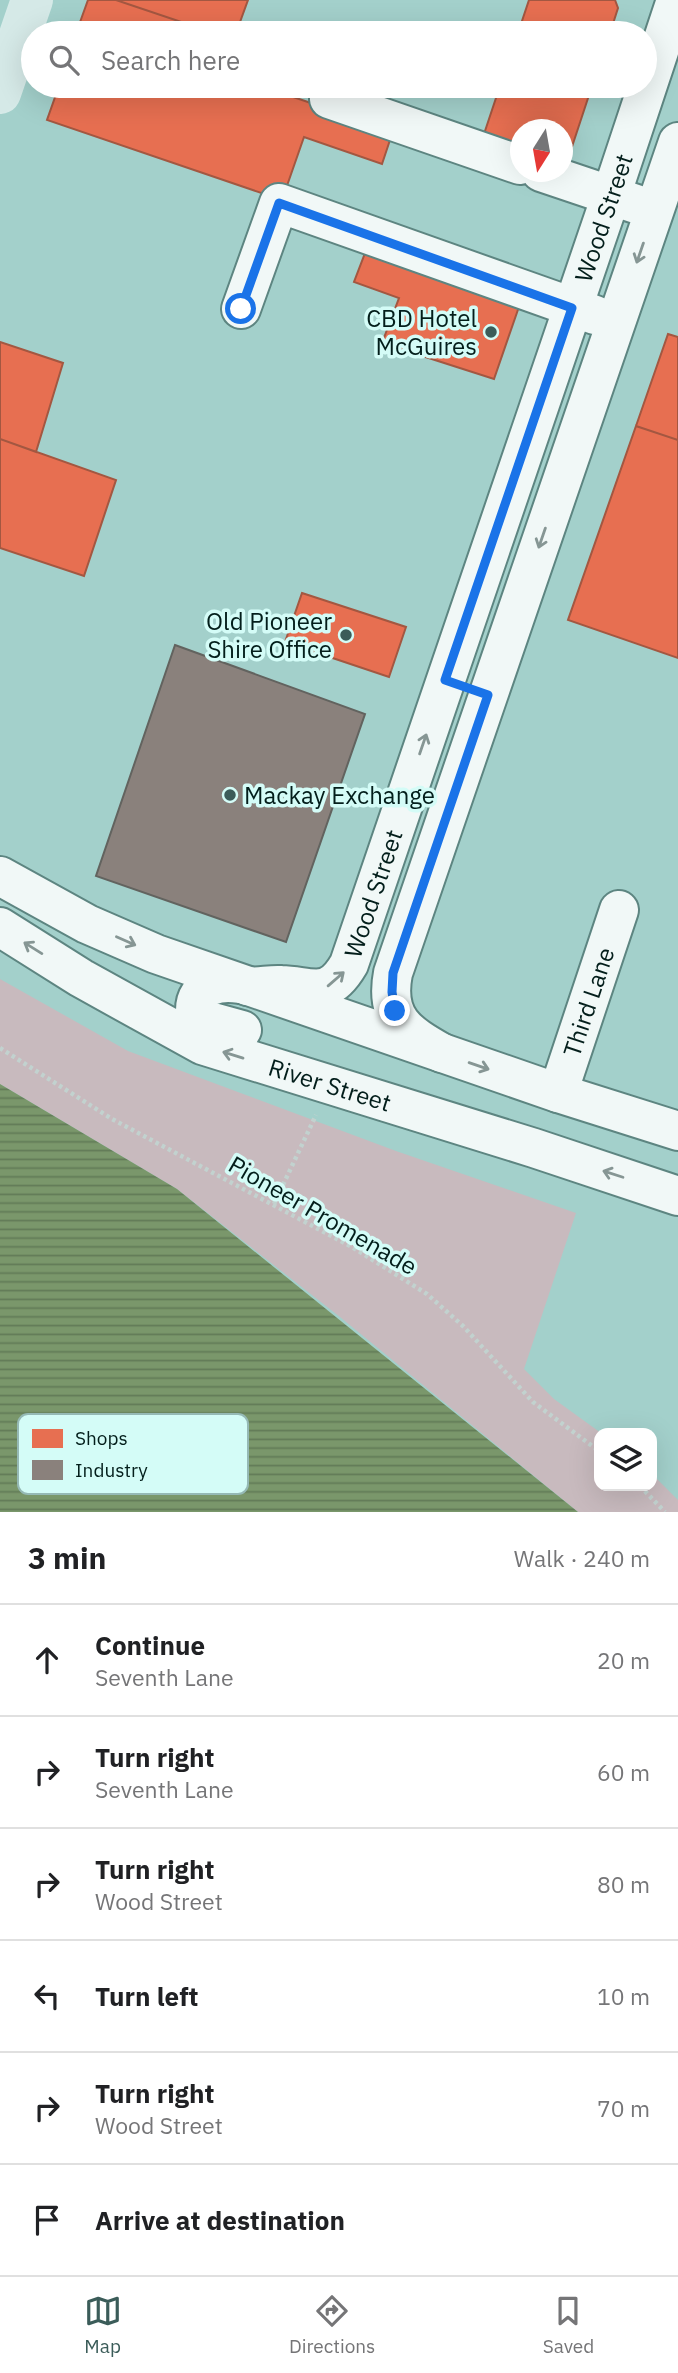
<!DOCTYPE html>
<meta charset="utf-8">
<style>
:root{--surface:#fff;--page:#f6f6f6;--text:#202124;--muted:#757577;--line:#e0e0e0;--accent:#3b5c59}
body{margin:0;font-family:"IBM Plex Sans",sans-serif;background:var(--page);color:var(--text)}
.controls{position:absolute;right:21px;bottom:21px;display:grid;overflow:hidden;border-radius:14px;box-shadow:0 7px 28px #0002}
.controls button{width:63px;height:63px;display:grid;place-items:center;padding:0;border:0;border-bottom:2px solid var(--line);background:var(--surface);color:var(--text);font:35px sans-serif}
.compass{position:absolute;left:510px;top:119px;width:63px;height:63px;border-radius:50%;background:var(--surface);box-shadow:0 7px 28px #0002;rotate:191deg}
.stop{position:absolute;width:21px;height:21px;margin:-16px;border:5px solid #1a73e8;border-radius:50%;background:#fff}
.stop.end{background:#1a73e8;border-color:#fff;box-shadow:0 2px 7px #0008}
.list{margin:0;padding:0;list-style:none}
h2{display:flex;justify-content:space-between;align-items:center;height:91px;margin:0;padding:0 28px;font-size:30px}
h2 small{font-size:23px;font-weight:400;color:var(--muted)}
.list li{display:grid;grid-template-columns:46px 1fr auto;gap:21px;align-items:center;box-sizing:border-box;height:112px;padding:0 28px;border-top:2px solid var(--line)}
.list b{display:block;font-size:26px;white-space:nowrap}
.list p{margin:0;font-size:23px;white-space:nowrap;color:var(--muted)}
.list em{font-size:23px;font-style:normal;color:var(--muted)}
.icon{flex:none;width:38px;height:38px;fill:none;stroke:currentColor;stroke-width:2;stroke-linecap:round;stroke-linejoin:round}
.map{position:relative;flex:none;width:678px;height:1512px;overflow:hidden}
.search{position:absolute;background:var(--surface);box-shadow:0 7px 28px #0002;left:21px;right:21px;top:21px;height:77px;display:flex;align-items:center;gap:18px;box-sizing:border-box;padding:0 24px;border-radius:38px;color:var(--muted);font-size:26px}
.sheet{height:763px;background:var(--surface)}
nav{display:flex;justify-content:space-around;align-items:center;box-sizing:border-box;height:98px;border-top:2px solid var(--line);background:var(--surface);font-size:19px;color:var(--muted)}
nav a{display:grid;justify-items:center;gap:4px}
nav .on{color:var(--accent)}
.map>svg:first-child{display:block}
</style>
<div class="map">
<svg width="678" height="1512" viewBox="0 0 678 1512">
<defs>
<pattern id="water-rules" width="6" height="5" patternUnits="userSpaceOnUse" patternTransform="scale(1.75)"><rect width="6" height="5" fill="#7a976b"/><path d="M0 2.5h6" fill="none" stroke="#627b57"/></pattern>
</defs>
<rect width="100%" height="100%" fill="#a3d0cb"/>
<path fill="#c8babe" d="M0,979L128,1051L396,1151L576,1213L524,1369L554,1399L601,1433L599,1486H652V1474L678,1500V1512H578L340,1317L177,1189L0,1084Z"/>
<path fill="url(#water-rules)" d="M0,1084L177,1189L578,1512H0Z"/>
<path fill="#e76f51" stroke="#a35741" stroke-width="2" d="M88,0H116L214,33H104L79,25Z
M116,0H248L236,33H214Z
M529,0H615L618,8L610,33H518Z
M59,86H261L393,131L382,164L304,137L282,200L47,120Z
M500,86H592L564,171L562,130H520V156L481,143Z
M370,240L523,295L494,379L382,343L399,298L354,282Z
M668,334L678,337V440L636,426Z
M0,342L63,363L36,452L0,439Z
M636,426L678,440V658L568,620Z
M0,439L116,480L84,576L0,548Z
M302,593L406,627L389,677L285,642Z"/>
<path fill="#8a817c" stroke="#62635f" stroke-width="2" d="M175,645L365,714L286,942L96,876Z"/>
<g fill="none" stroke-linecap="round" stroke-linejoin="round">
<defs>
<g id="minor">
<path d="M329,99L520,165"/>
<path d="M541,172L636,204"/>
<path d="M241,309L279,203L595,315"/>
<path d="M0,876L87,924L156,954L558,1093L678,1131"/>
<path id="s1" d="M0,927L81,978L202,1045L534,1148L678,1196"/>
<path d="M240,984C219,981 195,985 195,1010L202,1019L242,1030"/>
<path id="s2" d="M247,986C259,988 269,984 281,985C313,986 328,1000 349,964L611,196L676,0"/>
<path d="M442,1053C407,1033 384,1019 393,973L678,142"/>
<path id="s3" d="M558,1093L619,910"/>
</g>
<path id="major" d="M0,93L32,0"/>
</defs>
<use href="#minor" stroke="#5d8581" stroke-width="42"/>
<use href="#major" stroke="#d6eae8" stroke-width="42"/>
<path stroke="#c2d2cf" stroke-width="4.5" stroke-dasharray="3.5 3.5" stroke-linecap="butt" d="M0,1048L112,1119L352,1247L427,1294L463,1326L533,1402L599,1451
M274,1204L316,1115
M640,1486L665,1512"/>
<use href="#minor" stroke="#f1f8f7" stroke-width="38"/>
<use href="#major" stroke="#d5e9e7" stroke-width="38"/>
</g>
<defs><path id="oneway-shaft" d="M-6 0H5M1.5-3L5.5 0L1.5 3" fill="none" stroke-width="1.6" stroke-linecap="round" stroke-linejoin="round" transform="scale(1.75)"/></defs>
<g stroke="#869694">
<use href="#oneway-shaft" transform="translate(640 253) rotate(109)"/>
<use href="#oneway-shaft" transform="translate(542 538) rotate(109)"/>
<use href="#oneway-shaft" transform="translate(423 744) rotate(-71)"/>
<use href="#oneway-shaft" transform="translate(126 941) rotate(24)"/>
<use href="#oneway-shaft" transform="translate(33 948) rotate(-148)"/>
<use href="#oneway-shaft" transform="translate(336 979) rotate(-41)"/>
<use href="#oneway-shaft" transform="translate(233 1055) rotate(-163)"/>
<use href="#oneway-shaft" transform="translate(479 1066) rotate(19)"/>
<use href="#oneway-shaft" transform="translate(613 1174) rotate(-162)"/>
</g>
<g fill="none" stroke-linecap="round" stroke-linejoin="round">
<path stroke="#1a73e8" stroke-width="9" d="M241,309L279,203L572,308L445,680L488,695L393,973L392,992L395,1011"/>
</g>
<g fill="#3b5c59" stroke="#d4fcf7" stroke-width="2.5">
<circle cx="491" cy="332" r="7"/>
<circle cx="346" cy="635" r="7"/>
<circle cx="230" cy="795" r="7"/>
</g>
<g text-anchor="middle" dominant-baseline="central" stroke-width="7" stroke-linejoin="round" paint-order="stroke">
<g font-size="24" fill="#031e1b" stroke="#d4fcf7">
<text stroke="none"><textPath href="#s2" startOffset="901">Wood Street</textPath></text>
<text stroke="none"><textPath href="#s2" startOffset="187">Wood Street</textPath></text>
<text stroke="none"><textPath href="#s3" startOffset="96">Third Lane</textPath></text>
<text stroke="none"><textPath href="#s1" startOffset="368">River Street</textPath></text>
<text transform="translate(323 1215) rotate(30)">Pioneer Promenade</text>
</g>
<g font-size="24" fill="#031e1b" stroke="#d4fcf7" text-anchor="end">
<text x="477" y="318">CBD Hotel<tspan x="477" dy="28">McGuires</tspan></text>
<text x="332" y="621">Old Pioneer<tspan x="332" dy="28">Shire Office</tspan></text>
<text x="244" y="795" text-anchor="start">Mackay Exchange</text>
</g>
</g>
<rect x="18" y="1414" width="230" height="80" rx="10" fill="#d4fcf7" stroke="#95b9b5" stroke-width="2"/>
<rect x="32" y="1429" width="31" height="19" fill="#e76f51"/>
<rect x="32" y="1460" width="31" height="20" fill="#8a817c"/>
<g font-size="19" fill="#031e1b">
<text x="75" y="1445">Shops</text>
<text x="75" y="1477">Industry</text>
</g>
</svg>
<div class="controls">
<button><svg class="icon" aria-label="layers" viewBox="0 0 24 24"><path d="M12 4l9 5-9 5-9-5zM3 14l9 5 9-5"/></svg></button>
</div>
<svg class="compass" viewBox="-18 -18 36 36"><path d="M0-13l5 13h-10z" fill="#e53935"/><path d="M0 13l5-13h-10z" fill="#757577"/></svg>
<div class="stop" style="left:241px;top:309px"></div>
<div class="stop end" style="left:395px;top:1011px"></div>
<div class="search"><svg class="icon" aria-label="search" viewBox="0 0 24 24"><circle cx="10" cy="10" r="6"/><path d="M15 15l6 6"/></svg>Search here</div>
</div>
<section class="sheet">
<h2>3 min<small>Walk · 240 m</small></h2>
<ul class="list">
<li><svg class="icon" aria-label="ahead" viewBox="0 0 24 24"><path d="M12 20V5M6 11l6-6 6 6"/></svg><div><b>Continue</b><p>Seventh Lane</p></div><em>20 m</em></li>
<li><svg class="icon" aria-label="right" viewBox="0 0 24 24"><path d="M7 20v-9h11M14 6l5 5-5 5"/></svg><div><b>Turn right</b><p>Seventh Lane</p></div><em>60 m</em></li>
<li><svg class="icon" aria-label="right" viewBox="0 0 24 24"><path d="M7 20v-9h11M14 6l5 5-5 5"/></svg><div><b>Turn right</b><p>Wood Street</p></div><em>80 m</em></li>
<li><svg class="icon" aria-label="left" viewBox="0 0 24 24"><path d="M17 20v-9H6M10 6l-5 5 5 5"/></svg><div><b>Turn left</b></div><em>10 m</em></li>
<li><svg class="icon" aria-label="right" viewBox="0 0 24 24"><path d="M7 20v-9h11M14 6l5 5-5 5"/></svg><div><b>Turn right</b><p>Wood Street</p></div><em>70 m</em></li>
<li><svg class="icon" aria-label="arrive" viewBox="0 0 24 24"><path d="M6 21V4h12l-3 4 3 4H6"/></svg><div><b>Arrive at destination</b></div></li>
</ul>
</section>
<nav>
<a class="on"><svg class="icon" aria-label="map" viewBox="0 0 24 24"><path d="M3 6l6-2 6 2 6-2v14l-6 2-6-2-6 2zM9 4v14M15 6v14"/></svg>Map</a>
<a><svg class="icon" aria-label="directions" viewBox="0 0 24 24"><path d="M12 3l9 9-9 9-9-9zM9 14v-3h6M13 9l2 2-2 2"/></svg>Directions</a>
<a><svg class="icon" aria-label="saved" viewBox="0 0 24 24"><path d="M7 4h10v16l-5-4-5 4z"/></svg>Saved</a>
</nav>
